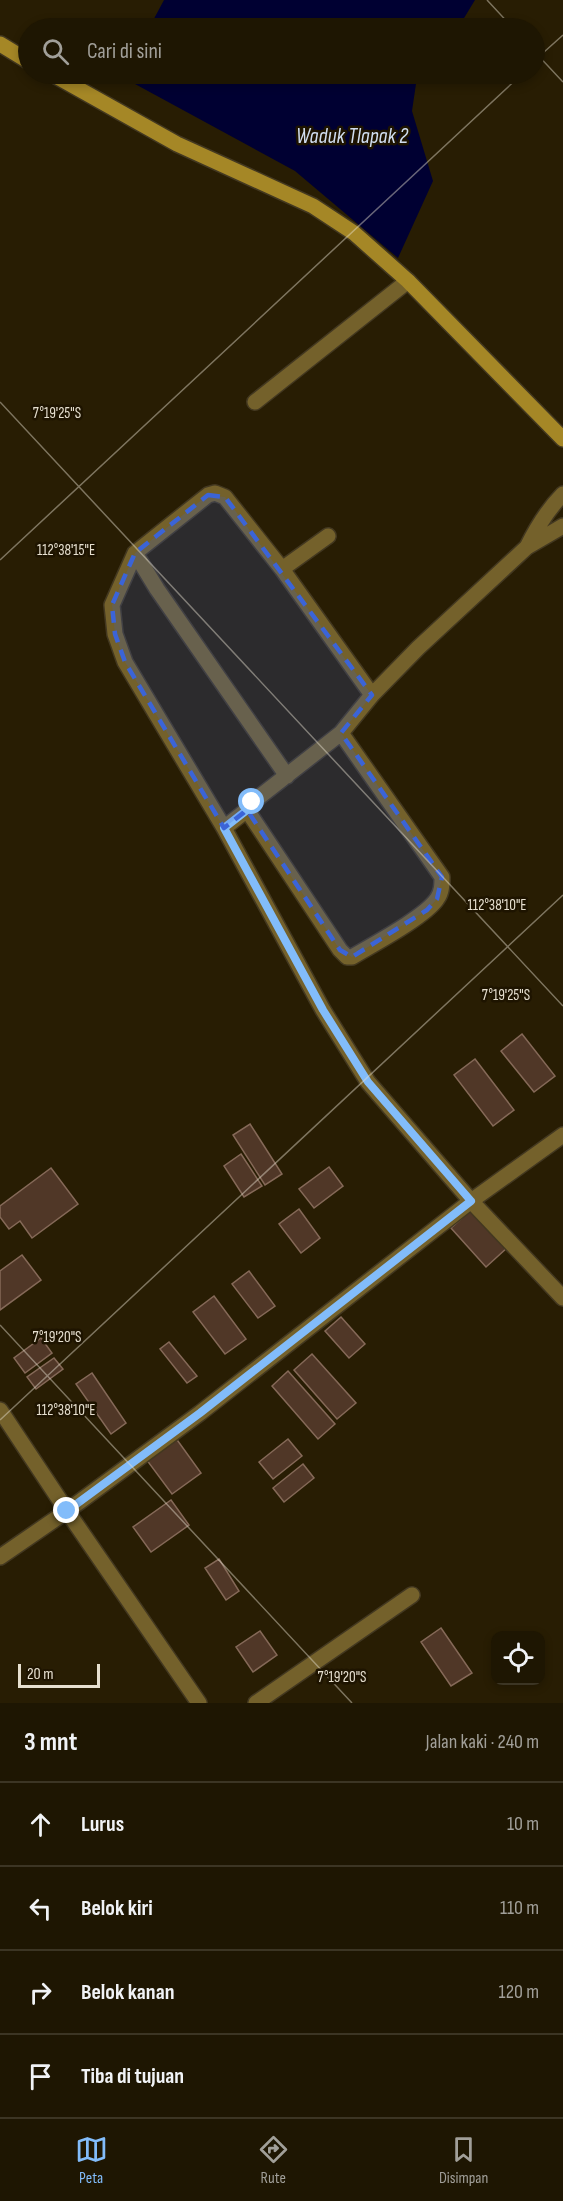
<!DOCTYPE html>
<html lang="id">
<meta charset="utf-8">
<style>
:root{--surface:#1e1602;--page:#261f0c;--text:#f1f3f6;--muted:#a19f99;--line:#3c3524;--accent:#82bcfa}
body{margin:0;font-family:"Sofia Sans Condensed",sans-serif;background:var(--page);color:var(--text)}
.controls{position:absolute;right:18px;bottom:18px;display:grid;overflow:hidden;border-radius:12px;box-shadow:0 3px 9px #0003}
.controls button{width:54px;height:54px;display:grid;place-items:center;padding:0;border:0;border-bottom:2px solid var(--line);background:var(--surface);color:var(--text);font:30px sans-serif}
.scale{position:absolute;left:18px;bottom:15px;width:82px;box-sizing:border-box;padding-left:6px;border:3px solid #e7e0d0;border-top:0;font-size:16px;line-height:21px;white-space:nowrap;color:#e7e0d0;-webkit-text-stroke:4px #1e1400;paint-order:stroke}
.stop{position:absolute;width:18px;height:18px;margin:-14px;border:4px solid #82bcfa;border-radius:50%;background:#fff}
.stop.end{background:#82bcfa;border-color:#fff;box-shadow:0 2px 6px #0008}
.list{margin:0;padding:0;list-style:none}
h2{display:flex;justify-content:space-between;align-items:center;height:78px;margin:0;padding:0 24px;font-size:26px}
h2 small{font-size:20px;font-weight:400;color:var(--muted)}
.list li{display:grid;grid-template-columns:39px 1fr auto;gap:18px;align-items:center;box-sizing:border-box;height:84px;padding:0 24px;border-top:2px solid var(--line)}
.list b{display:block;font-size:22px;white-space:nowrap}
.list em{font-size:20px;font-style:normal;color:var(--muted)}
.icon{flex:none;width:33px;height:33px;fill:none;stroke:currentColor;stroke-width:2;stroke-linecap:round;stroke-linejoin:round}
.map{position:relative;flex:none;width:563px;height:1703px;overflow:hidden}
.search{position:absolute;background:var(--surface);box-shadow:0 3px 9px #0003;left:18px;right:18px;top:18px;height:66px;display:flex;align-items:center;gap:15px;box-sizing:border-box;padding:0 21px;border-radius:33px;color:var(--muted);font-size:22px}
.sheet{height:414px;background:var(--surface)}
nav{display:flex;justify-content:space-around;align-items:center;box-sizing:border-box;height:84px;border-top:2px solid var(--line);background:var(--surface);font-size:16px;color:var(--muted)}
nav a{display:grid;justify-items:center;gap:3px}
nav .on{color:var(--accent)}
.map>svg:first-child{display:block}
</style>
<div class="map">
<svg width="563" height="1703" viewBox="0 0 563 1703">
<rect width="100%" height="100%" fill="#281d03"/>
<path fill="#000032" d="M164,0H475L458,28H149Z
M127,74H420L417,77L412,111L433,181L398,258L295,171L124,78Z"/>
<path fill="#503727" stroke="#856958" stroke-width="1.5" d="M522,1034L555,1076L534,1092L501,1051Z
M475,1059L514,1110L493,1126L454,1075Z
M250,1124L282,1174L265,1185L233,1135Z
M241,1154L262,1186L244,1197L224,1166Z
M329,1167L343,1186L314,1208L299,1189Z
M51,1168L78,1204L32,1238L20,1221L9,1229L0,1217V1206Z
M299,1209L320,1238L301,1253L279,1224Z
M472,1209L508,1247L486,1267L451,1228Z
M22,1255L41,1280L0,1310V1271Z
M249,1271L275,1306L258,1318L232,1284Z
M214,1296L246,1339L225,1354L193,1312Z
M341,1317L365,1344L349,1358L325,1331Z
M41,1338L52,1353L25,1373L14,1358Z
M169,1342L197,1376L187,1383L160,1349Z
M312,1354L356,1403L337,1419L294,1370Z
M54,1358L63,1369L36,1389L27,1377Z
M288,1371L335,1424L318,1439L272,1386Z
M92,1373L126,1423L111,1434L76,1384Z
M175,1437L201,1473L172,1494L146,1459Z
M288,1439L302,1456L273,1479L259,1462Z
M303,1464L314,1478L284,1502L273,1488Z
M171,1500L189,1525L151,1552L133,1527Z
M219,1559L239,1591L226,1600L205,1568Z
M441,1628L472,1673L451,1686L421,1642Z
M260,1631L277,1655L253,1672L236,1647Z"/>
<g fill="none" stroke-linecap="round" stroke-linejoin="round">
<defs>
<path id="minor" d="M255,402L408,281
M527,547C537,527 547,510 563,494
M135,553L157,589L287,776
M282,569L328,536
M372,695L282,569L225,497L215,493L208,495L135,553L112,605L115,634L125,662L224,828L323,1010L368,1082L471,1201L563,1298
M341,733L442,877C442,885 442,892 437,899C425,917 372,945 352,957H347L340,950L247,810L249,805L341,733L372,695L418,648L527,547L563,526
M224,828L247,810
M0,1410L67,1511L199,1703
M0,1557L67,1511L200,1413L471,1201L563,1135
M256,1703L412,1595"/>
<path id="secondary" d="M0,44L28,61
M52,74L177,144L313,206L354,233L408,281L563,439"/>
</defs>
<use href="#minor" stroke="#433820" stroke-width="18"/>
<use href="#secondary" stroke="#433820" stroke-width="18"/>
<use href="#minor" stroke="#74612b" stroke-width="15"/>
<use href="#secondary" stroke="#a58726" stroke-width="15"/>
</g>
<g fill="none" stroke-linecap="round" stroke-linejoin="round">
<path stroke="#82bcfa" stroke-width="8" d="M67,1511L200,1413L471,1201L368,1082L323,1010L224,828L247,810L252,802"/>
</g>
<path fill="#3b64d7" fill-opacity="0.2" stroke="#3b64d7" stroke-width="4.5" stroke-dasharray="12 8" stroke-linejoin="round" d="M208,495L225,497L372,695L341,733L442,877L437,899L427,910L352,957L340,950L247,810L224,828L125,662L115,634L112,605L135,553Z"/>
<path fill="none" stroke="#e7e0d0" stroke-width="1.5" stroke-opacity="0.45" d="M487,0L513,28M534,51L563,82M534,61L563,35M0,402L563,1006M0,560L522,74M0,1325L352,1703M0,1420L563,895"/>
<g text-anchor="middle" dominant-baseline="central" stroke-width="5" stroke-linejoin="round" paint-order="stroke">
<g font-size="22" font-style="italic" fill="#d0ddef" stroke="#1e1400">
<text x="352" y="136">Waduk Tlapak 2</text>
</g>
</g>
<g font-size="15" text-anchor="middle" fill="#e7e0d0" stroke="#1e1400" stroke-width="5" stroke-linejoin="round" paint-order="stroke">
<text x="57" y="418">7°19'25"S</text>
<text x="66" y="555">112°38'15"E</text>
<text x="497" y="910">112°38'10"E</text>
<text x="506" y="1000">7°19'25"S</text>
<text x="57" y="1342">7°19'20"S</text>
<text x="66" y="1415">112°38'10"E</text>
<text x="342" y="1682">7°19'20"S</text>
</g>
</svg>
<div class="controls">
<button><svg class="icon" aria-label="locate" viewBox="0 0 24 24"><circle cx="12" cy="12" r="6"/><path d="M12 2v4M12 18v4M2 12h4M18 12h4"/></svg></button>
</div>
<div class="scale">20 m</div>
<div class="stop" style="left:252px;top:802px"></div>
<div class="stop end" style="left:67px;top:1511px"></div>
<div class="search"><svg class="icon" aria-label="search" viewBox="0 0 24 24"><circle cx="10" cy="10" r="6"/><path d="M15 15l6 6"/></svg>Cari di sini</div>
</div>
<section class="sheet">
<h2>3 mnt<small>Jalan kaki · 240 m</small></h2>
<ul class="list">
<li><svg class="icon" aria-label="ahead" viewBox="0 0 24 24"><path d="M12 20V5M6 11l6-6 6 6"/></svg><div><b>Lurus</b></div><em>10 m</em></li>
<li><svg class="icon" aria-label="left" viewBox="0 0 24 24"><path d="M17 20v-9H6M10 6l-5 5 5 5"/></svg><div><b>Belok kiri</b></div><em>110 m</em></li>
<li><svg class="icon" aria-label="right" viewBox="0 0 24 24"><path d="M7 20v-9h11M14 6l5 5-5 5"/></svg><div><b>Belok kanan</b></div><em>120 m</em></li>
<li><svg class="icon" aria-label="arrive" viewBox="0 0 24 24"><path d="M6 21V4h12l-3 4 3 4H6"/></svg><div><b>Tiba di tujuan</b></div></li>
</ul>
</section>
<nav>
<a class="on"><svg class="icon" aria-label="map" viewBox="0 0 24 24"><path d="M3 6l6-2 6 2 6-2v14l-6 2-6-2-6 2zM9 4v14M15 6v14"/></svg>Peta</a>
<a><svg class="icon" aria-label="directions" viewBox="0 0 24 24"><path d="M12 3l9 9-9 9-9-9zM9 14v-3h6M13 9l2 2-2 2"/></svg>Rute</a>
<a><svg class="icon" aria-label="saved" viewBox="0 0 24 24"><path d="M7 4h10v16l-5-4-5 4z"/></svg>Disimpan</a>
</nav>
